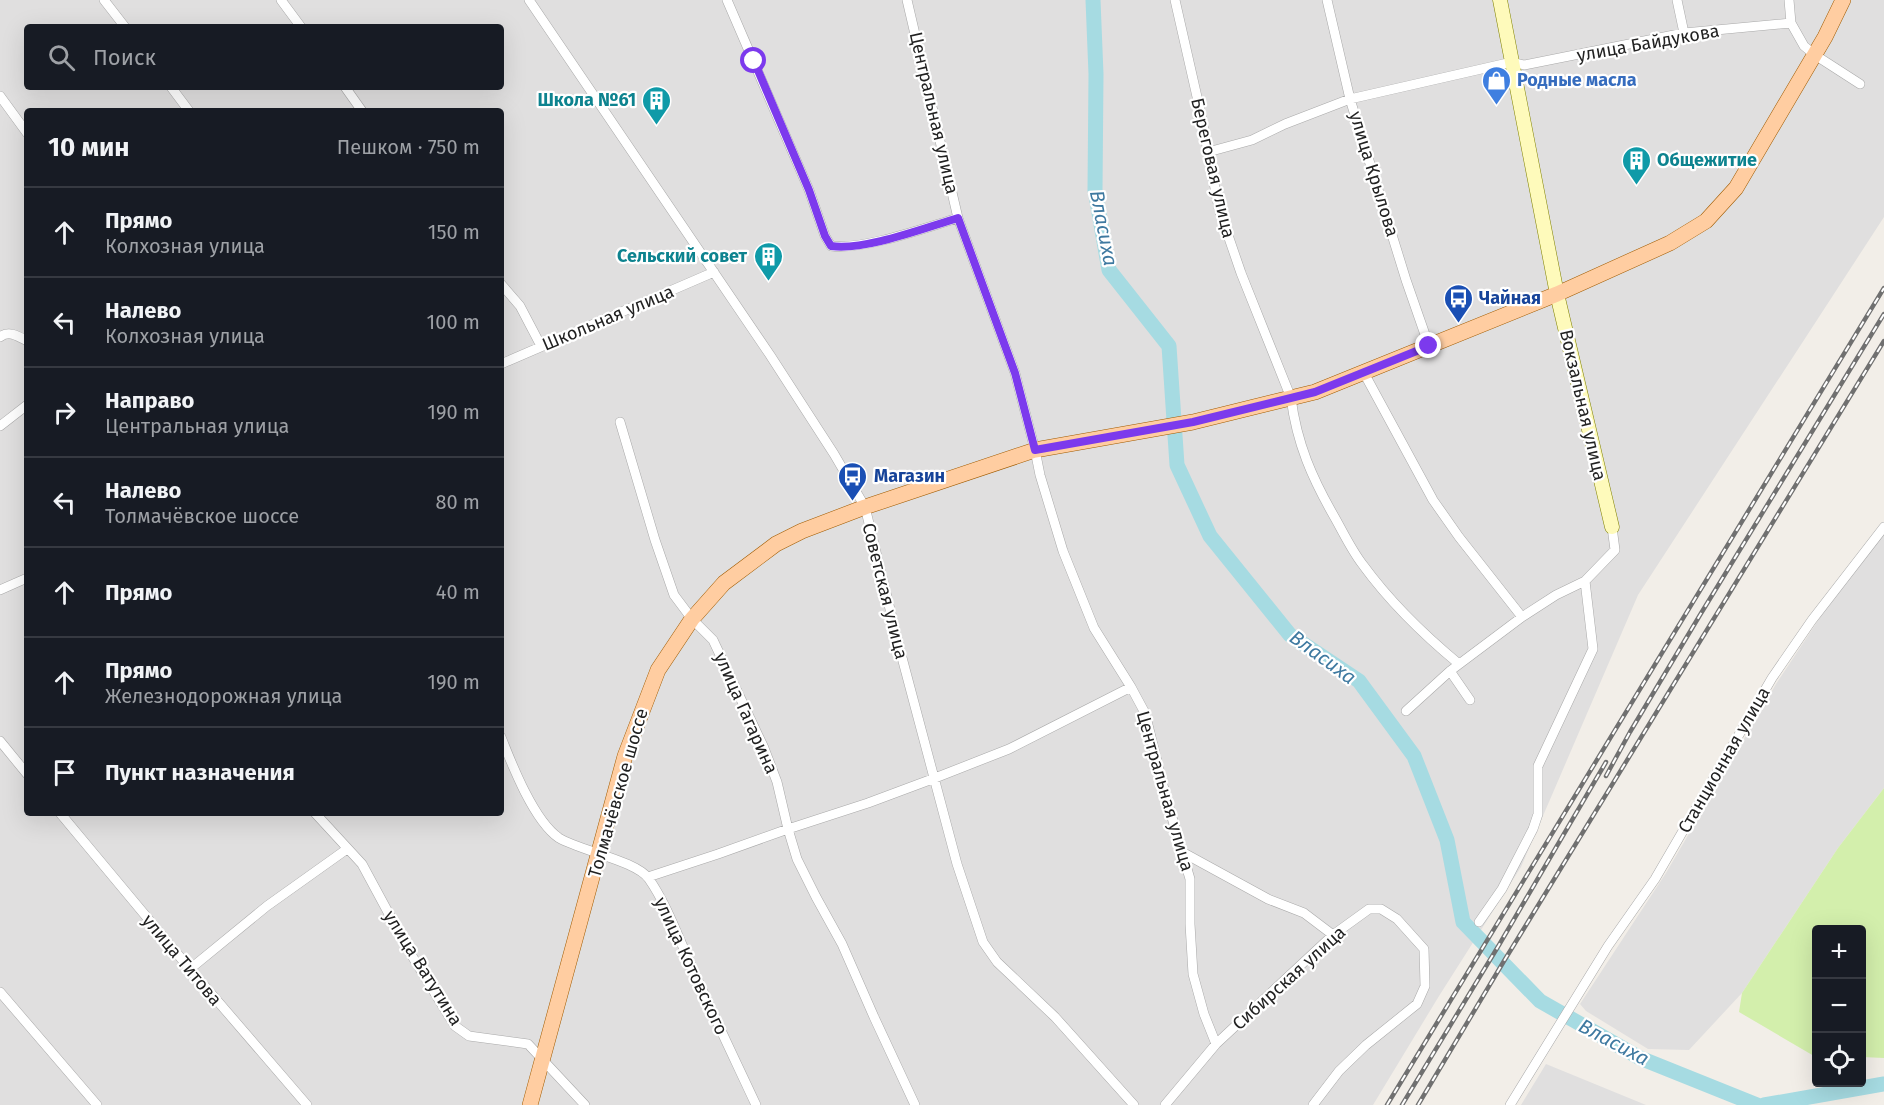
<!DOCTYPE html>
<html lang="ru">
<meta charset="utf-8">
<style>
:root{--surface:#171b24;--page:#20242c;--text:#f1f3f6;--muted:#9ea1a6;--line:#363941}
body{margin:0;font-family:"Fira Sans",sans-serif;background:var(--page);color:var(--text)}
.controls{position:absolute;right:18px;bottom:18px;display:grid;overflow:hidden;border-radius:6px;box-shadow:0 6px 24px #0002}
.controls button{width:54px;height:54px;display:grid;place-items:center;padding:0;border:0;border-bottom:2px solid var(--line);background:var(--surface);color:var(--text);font:30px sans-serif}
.stop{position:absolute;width:18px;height:18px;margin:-14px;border:4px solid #7c3aed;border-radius:50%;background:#fff}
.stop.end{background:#7c3aed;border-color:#fff;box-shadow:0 2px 6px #0008}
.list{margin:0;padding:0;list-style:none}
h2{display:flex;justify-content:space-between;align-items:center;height:78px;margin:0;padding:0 24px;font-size:26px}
h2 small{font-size:20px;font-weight:400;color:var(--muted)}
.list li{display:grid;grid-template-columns:39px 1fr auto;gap:18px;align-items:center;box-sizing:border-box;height:90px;padding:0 24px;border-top:2px solid var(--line)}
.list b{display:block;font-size:22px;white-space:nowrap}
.list p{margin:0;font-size:20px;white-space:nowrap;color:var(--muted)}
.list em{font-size:20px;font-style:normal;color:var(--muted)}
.icon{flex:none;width:33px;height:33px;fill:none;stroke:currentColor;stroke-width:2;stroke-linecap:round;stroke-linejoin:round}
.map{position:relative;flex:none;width:1884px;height:1105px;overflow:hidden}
.search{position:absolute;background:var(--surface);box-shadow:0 6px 24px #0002;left:24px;top:24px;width:480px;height:66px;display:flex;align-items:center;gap:15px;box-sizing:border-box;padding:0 21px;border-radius:6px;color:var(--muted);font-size:22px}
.panel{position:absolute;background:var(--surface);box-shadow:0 6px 24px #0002;left:24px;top:108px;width:480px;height:708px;border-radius:6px}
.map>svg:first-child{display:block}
</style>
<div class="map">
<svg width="1884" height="1105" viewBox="0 0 1884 1105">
<rect width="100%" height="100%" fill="#f2eee8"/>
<path fill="#e0dfdf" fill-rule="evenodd" d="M0,0H1884V217L1638,595L1521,867L1439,996L1373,1105H0ZM27,27H501V87H27ZM27,111H501V813H27Z
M1884,533V788L1838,848L1742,993L1689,1050L1648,1049L1586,1011L1580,1004L1666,873L1776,684L1831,601Z
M1546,1064L1646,1105H1521Z"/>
<path fill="#d3efac" d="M1884,788V1058L1862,1057V930H1816V1056H1814L1739,1012L1742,993L1838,848Z"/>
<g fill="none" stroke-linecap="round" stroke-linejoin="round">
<path stroke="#a6dbe2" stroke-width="15" d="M1093,0L1096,74L1095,190L1109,270L1169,346L1177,465L1210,536L1290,635L1359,681L1414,756L1447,840L1463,922L1540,1001L1640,1058L1757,1105
M1764,1105L1884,1084"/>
<defs>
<path id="street" d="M104,0L125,27
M281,0L301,27
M529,0L770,355L834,454L865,507L900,650L957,864L983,942L997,962L1055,1017L1134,1105
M727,0L809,190L825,236L831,246C865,250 924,228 958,218
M907,0L958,218L1015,373L1035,450L1040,475L1063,551L1094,628L1131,687L1145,713L1166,797L1190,879V924L1193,974L1204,1014L1216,1044
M1175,0L1200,110L1219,209L1241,273L1291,398C1297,444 1312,478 1335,518C1344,534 1352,551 1363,565C1390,602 1424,635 1459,664
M1327,0L1350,99L1406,280L1429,346
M1677,0L1684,33
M1791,23L1804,46L1815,55L1860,84
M171,87L189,111
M345,87L362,111
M0,96L27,133
M1208,152L1252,140L1285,124L1350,99L1512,62L1524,65L1684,33L1791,23L1789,0
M501,284L520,306L541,346
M0,337C9,330 18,336 27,341
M501,364L714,272
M1364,373L1433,500L1459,537L1522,617
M620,422L655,540L674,595L692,619L713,640L764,748L777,782L788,829L797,859L816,897L842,944L874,1017L915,1105
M0,426L27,405
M0,590L27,578
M1450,671L1470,700
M1406,711L1450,671L1522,617L1556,595L1585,581L1615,550L1612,527
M501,737C512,765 534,821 559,838C581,851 637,861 649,879C667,905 678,937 691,965C712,1012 734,1058 756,1105
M0,741L27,774
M60,813L190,969L307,1105
M315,813L362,864L409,951L455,1026L469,1036L528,1044L585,1105
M1182,852L1268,899L1304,913L1333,935
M648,877L718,854L788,829L868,803L935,778L1009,749L1131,687
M1479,922L1502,889L1533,829L1538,814V766L1593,649L1585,581
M190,969L267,906L347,849
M0,992L97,1105
M1165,1105L1216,1044L1333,935L1369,909H1381L1397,919L1424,949L1425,986L1417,1004L1366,1045L1339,1071L1313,1105
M1510,1105L1608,946L1655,879L1772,678L1812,620L1884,527"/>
<path id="secondary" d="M1500,0L1557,294L1612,527"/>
<path id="primary" d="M530,1105L625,756L658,670L692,619L724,583L776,544L802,531L865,507L1035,450L1193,422L1315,392L1557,294L1670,243L1706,221L1736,188L1825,37L1843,0"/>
</defs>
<use href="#street" stroke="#a9a9a9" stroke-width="10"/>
<use href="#secondary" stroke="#808200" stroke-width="15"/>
<use href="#primary" stroke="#a05b00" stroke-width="16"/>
<use href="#street" stroke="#fff" stroke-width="9"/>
<use href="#secondary" stroke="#fefabb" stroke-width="14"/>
<use href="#primary" stroke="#ffcda1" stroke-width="15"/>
<defs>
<path id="rail" d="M1606,776L1630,732L1700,615L1884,314
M1387,1105L1884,288
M1402,1105L1499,945L1606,762
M1418,1105L1504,961L1884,341"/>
</defs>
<use href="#rail" stroke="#707070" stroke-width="4.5"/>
<use href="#rail" stroke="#fff" stroke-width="2" stroke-dasharray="7" stroke-linecap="butt"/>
</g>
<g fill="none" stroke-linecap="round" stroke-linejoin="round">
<path stroke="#7c3aed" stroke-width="8" d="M754,61L809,190L825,236L831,246C864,251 924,228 958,218L1015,373L1035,450L1193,422L1315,392L1429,346"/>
</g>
<defs>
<symbol id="shop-pin" viewBox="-11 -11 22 30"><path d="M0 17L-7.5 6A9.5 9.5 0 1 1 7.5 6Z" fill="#3f7fe0" stroke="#fff"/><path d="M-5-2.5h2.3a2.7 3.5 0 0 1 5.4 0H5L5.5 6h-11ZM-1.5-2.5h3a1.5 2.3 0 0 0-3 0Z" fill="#fff"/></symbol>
<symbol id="building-pin" viewBox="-11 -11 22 30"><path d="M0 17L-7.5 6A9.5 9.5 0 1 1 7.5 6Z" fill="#0f9aa8" stroke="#fff"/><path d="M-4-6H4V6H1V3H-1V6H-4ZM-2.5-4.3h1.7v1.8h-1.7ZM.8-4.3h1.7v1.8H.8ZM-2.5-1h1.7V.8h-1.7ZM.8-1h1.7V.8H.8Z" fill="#fff"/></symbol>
<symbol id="bus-pin" viewBox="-11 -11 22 30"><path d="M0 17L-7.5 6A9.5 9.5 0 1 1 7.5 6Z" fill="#1a4fb4" stroke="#fff"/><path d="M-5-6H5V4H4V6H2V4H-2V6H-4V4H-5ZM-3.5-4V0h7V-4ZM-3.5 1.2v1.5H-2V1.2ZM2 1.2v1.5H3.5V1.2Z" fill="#fff"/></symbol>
</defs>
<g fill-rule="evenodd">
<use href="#shop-pin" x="1480" y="64" width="33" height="45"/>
<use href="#building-pin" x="640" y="84" width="33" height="45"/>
<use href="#building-pin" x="1620" y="144" width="33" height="45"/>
<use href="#building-pin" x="752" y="240" width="33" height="45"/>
<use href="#bus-pin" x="1442" y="282" width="33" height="45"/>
<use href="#bus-pin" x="836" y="460" width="33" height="45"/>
</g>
<g text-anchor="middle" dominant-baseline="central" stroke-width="4.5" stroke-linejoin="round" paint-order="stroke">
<g font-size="18" fill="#222" stroke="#fff">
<text transform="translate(1648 43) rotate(-10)">улица Байдукова</text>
<text transform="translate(934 113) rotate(77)">Центральная улица</text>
<text transform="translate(1213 168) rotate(77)">Береговая улица</text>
<text transform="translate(1374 174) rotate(73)">улица Крылова</text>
<text transform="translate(608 318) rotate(-23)">Школьная улица</text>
<text transform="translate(1583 405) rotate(77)">Вокзальная улица</text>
<text transform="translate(885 591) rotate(76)">Советская улица</text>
<text transform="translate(746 713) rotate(66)">улица Гагарина</text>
<text transform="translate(1724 760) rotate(-60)">Станционная улица</text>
<text transform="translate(1165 791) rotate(74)">Центральная улица</text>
<text transform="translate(618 793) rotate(-74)">Толмачёвское шоссе</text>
<text transform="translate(182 960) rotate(50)">улица Титова</text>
<text transform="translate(691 966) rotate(65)">улица Котовского</text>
<text transform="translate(423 968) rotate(58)">улица Ватутина</text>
<text transform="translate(1289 978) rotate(-42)">Сибирская улица</text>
</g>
<g font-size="18" font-weight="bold" fill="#366cbe" stroke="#fff" text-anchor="start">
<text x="1517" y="80">Родные масла</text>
</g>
<g font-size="18" font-weight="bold" fill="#0d838f" stroke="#fff" text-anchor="end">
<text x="636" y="100">Школа №61</text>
<text x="1657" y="160" text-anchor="start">Общежитие</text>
<text x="747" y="256">Сельский совет</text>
</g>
<g font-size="18" font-weight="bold" fill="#164399" stroke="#fff" text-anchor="start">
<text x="1479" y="298">Чайная</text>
<text x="874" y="476">Магазин</text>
</g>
<g font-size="20" font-style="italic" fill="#3e79a0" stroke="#fff">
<text transform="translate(1104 228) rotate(79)">Власиха</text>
<text transform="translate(1323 657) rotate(36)">Власиха</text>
<text transform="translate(1614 1042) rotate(28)">Власиха</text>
</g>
</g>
</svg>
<div class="controls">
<button>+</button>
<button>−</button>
<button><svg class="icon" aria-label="locate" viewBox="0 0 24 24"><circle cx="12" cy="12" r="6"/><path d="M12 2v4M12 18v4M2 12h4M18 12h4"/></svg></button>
</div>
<div class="stop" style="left:754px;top:61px"></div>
<div class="stop end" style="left:1429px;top:346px"></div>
<div class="search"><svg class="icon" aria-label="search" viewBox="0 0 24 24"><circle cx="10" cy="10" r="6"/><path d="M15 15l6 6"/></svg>Поиск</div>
<section class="panel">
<h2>10 мин<small>Пешком · 750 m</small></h2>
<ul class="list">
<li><svg class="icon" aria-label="ahead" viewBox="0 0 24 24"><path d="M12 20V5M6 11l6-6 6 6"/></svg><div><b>Прямо</b><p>Колхозная улица</p></div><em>150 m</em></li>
<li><svg class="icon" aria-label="left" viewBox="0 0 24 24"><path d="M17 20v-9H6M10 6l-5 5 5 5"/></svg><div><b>Налево</b><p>Колхозная улица</p></div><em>100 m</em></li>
<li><svg class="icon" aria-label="right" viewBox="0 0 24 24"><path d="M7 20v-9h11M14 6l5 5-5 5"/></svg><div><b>Направо</b><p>Центральная улица</p></div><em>190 m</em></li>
<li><svg class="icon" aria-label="left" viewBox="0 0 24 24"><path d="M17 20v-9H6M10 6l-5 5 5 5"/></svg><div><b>Налево</b><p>Толмачёвское шоссе</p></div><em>80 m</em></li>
<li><svg class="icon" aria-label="ahead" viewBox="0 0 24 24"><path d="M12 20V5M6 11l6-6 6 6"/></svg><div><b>Прямо</b></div><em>40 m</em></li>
<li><svg class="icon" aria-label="ahead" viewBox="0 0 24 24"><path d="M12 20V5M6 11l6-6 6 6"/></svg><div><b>Прямо</b><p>Железнодорожная улица</p></div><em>190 m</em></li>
<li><svg class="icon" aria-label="arrive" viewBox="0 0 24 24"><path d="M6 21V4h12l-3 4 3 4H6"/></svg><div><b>Пункт назначения</b></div></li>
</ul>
</section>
</div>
